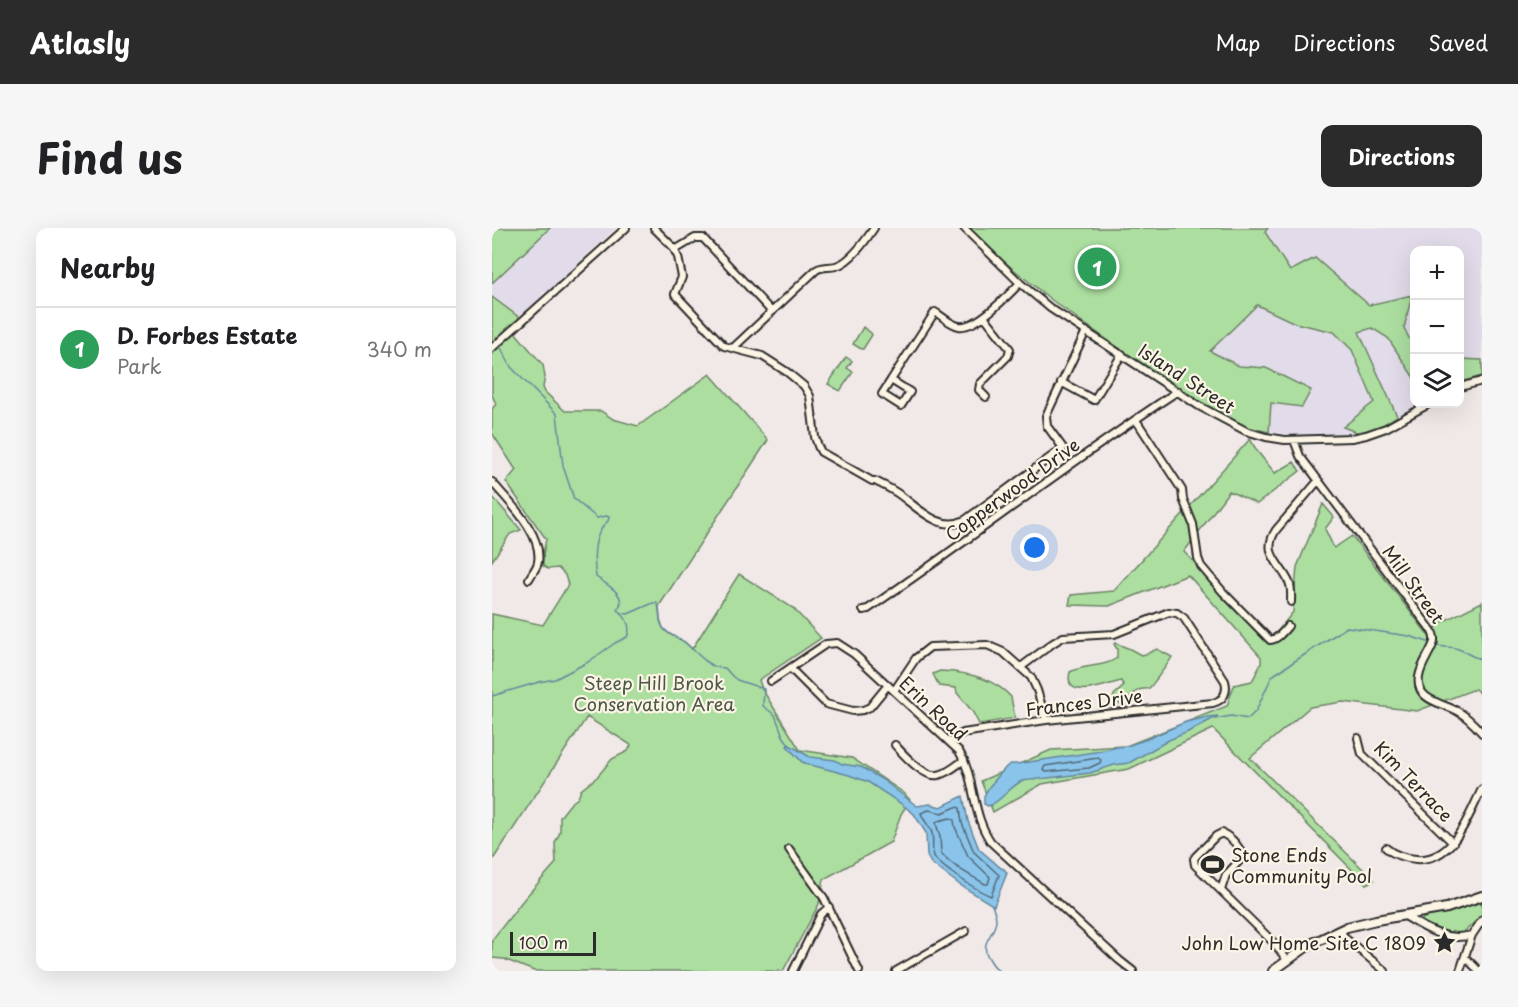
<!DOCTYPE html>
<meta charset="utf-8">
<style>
:root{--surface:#fff;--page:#f6f6f6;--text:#202124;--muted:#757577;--line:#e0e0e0;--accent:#2b2b2b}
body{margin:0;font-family:"Playpen Sans",sans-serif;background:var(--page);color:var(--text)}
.controls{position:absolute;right:18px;top:18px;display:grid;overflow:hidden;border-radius:12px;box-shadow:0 6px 24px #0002}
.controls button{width:54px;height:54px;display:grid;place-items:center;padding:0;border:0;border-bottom:2px solid var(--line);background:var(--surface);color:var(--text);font:30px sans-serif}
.scale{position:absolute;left:18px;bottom:15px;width:86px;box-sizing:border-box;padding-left:6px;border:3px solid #2b2b2b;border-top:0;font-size:16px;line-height:21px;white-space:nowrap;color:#2b2b2b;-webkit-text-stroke:4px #fcf5e5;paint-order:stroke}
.you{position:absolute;left:543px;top:320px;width:21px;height:21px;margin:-15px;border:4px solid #fff;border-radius:50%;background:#1a73e8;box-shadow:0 0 0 9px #1a73e833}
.badge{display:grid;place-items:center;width:39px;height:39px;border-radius:50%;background:var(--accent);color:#fff;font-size:20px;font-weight:700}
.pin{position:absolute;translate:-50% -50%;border:3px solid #fff;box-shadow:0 2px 6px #0006}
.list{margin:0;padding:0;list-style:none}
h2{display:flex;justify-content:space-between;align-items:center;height:78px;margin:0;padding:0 24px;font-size:26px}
h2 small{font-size:20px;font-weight:400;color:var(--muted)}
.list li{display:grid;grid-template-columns:39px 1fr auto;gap:18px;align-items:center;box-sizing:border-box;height:84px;padding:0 24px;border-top:2px solid var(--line)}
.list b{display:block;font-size:22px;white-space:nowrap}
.list p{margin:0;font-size:20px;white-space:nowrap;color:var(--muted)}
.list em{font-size:20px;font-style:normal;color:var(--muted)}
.icon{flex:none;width:33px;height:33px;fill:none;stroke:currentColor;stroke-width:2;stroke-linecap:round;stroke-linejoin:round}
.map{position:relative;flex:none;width:990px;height:743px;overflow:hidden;border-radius:12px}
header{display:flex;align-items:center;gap:36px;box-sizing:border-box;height:84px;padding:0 30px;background:var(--accent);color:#fff}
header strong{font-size:28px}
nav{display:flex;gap:33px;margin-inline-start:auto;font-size:21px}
.intro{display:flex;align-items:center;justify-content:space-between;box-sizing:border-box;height:144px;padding:0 36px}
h1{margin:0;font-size:42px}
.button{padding:15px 27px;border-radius:12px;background:var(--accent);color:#fff;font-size:21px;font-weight:700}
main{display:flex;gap:36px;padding:0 36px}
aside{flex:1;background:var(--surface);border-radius:12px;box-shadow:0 6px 24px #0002}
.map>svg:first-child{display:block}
</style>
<header>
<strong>Atlasly</strong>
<nav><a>Map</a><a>Directions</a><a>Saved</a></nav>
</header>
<div class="intro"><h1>Find us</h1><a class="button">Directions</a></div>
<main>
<aside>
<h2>Nearby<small></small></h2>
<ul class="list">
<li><span class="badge" style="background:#2e9e5b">1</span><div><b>D. Forbes Estate</b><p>Park</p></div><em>340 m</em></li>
</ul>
</aside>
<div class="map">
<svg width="990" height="743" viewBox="0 0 990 743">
<rect width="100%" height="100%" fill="#f0e9e7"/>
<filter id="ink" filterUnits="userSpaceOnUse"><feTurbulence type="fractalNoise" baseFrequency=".0167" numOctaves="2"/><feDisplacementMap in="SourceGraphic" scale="12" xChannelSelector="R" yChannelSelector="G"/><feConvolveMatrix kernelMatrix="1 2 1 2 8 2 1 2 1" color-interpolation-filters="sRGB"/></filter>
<g filter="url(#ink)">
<path fill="#e2dbe9" d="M58,0H124L60,60L56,63L50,64L49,71L28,90L0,69V55Z
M776,0H990V132L968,131V22H922V120L912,100L877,77L823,30L798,43L773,4Z
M765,77L803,95L842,104L860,122L882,174L851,199L867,205L814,208L777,204L779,175L774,140L747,138L717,123Z
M880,100L896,110L922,150V176H925L905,188L866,105Z"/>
<path fill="#acdea0" stroke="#6c8466" stroke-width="1.5" d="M0,0H58L0,55Z
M470,0H776L773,4L798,43L823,30L877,77L920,67L912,100L922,120V150L896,110L880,100L867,104L905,188L885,201L867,205L851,199L882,174L860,122L842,104L803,95L765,77L718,123L747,138L774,140L819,162L810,179L779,175L777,204L729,193L561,73Z
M0,69L28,90L0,115Z
M371,99L379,105L380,107L371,121H369L361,116Z
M22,103L51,137L53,149L51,159L53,164L73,183H109L121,191L146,198L218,146L276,212L167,378L168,391L171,400L177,406L193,414L200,421L247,346L301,380L329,410L267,452L270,461L308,522L360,530L412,565L418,572L409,586L399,614L332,651L327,676L291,743H42L12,731L0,730V712L32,671L64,635L63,615L68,604V589L79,575L86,570L89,562L105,549L120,531L136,523L139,517L95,489L0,633V386L51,397L76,357L73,347L66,340L56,341L51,338V326L54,311L14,254L24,242L0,205V181L4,176L0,167V122Z
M354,129L360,133L355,140L361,144L348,163L336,156Z
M968,131L990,132V148L968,154Z
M758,211L765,223L783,245L802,234L808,243L765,276L737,263L692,324L778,413L801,384L805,339L831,276L842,289L833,301L842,320L860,308L937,408L948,395L990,374V467L983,461L925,483L851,474L818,479L758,530L882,652L874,656L721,501L637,541L550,556L501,584L489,553L559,522L634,518L735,478L742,457L760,453L769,436V429L696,347L617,378L577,377L579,367L622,363Z
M0,268L29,302L18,306L0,333Z
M623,415L638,421L649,427L654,426L665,421L680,429C678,433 659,459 657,460C653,462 651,460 647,462C640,465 637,473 628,476L623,474L621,471L622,467L632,458L629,453C616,456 570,475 578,444C593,436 611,440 625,430V421L622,416Z
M448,443C473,444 501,449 519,469L523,490L487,496L480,483L465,465L464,460L447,458L441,446Z
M990,674V686C976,702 967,713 945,703C939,700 933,698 929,693L933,689L952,685Z"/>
<path fill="#8ac4ea" stroke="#64879e" stroke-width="1.5" d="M726,488L696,504L677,512L637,535L622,537L598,545L530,553C517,559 509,574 496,578L492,576V568L497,559L514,539L519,536H524L609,523L625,519L635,518L655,511L694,494L716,489Z
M296,516L318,529L343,532L350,536L369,539L391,552L425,578L438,576L449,579L471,568L476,593L487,621L509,640L512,641L515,645L502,678L468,657L439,635L435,628L434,605L422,586L408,575L376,554L357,547L319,537L310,534L295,518Z"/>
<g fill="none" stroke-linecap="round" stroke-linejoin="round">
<path stroke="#516877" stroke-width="1.5" d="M606,530L609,532L608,535L597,540L554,544L551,542L553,538Z
M464,579L468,580L470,595L482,624L507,647L499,668C488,664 446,638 442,628C439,621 442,612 440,605C437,597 431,592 429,585L437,582L450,585Z
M458,590L462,592L463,599L476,628L498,649L496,656H493C478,647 460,638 449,625L448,609L444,595L446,593Z"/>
<path stroke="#64879e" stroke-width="1.5" d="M129,385L136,386L161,375H165C169,382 166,391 170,398C174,406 183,408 189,412C200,419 208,430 219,437C224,440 228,439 233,440L240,448L245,452L272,461L271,478L283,487L291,508L298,518
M943,417C950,420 956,418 963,420C973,422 979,430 990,431
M0,468L47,454L63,451L96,434L123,415L135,409C140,399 134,388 125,382C138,368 114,356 104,349C101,330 101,306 116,293L117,289L114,288L105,290L82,271L71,238L65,186L19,139L8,118
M723,491L739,488L756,491L764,483L780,448L855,399L917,408L939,415
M500,677C501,681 504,686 504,691C504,708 485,713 498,732C501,737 503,740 507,743"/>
<defs>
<path id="minor" d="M162,0L181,19L186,29L190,49L183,66L232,118L270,128L295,144L312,158L318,168L323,209L326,218L329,224L380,253H383C391,257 400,261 408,267C426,280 449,305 473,292L571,220L555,198L554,188L594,103
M472,0L528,55L558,80L707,178L754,203L774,209L793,212L860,210L874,207L894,200L937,176
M183,22L203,10H211L280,84
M492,88L518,121L516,128L488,156L487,162L494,169
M0,120L134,0
M241,120L324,42C331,38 336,40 344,38C359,34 374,12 382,0
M399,152L390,166L409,178L418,164L399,152L443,84C450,88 459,97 467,98C485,101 516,67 528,55
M569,154L602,172L630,126
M968,159L990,153
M644,192L690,262L691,271L701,296L706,330L709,338L731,364L778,412C786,411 791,404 796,398
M802,212L808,228L940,403L942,409V414C938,426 929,436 927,449C923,472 950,475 965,483C975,488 983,497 990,505
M0,254C17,274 51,306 46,334C45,340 40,345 37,351
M799,374C799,368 800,360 797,354C788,335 769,325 784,302L826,253
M371,382L376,381C481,310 580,232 686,163
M298,440L334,476L361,483L371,482L378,479L396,457
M279,453L334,416L345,415L362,426L467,523C484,552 479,585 499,614L627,732L641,743
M402,463L424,430L438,419L495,417L511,424L539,449L545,462L554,492
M866,510L870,526L961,615
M459,515L464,509L471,505L554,492L721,475C732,472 736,464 733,453L692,390L685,385L677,384L622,406L571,409L561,415L529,439
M403,517C412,527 432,550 446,547C455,546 465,537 472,532
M894,620C902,627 913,630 924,631C962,634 976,588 990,561
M297,621L332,670L367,743
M729,662L734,647L750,630C749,619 740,610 730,605L724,608L704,628L702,631L703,637L783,716L795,732
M913,688C934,701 954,714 980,707
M848,702L853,710L893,743
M973,729L987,743
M301,743L329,686L337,679
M404,743L474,703
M968,743L980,707L990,692"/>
<path id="major" d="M781,743L817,717L855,699L884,692L955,680L990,668"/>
</defs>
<use href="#minor" stroke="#2b2b2b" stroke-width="10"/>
<use href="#major" stroke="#2b2b2b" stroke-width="12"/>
<use href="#minor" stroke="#fcf5e5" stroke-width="6"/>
<use href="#major" stroke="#fcf5e5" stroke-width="8"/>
</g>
</g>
<defs>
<symbol id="stadium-bare" viewBox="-9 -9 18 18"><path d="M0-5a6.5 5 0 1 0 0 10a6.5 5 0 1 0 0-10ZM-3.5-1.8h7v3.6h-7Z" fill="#2b2b2b" stroke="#fcf5e5" stroke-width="2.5" paint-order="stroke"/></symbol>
<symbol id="sight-bare" viewBox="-9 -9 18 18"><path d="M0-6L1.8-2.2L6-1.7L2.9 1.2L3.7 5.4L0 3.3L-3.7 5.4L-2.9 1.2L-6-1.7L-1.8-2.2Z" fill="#2b2b2b" stroke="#fcf5e5" stroke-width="2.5" paint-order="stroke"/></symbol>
</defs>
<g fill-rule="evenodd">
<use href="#stadium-bare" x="704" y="620" width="33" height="33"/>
<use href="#sight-bare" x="936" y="698" width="33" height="33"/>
</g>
<g text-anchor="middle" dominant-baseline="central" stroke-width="4.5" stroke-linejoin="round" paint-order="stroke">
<g font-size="18" fill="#2b2b2b" stroke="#fcf5e5">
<text transform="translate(695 150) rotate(33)">Island Street</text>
<text transform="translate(520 261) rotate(-36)">Copperwood Drive</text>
<text transform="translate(922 356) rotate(54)">Mill Street</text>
<text transform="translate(592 474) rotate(-7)">Frances Drive</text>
<text transform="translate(442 480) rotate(43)">Erin Road</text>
<text transform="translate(922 553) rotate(46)">Kim Terrace</text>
</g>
<g font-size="18" fill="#4b5848" stroke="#fcf5e5">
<text x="162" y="454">Steep Hill Brook<tspan x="162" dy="21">Conservation Area</tspan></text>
</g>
<g font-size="18" fill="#2b2b2b" stroke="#fcf5e5" text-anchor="start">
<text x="739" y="626">Stone Ends<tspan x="739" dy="21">Community Pool</tspan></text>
<text x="934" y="714" text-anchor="end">John Low Home Site C 1809</text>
</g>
</g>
</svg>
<div class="controls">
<button>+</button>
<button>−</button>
<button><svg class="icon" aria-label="layers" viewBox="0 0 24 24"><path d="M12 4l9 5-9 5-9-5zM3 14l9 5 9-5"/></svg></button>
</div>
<div class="scale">100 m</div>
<div class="you"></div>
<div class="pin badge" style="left:605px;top:39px;background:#2e9e5b">1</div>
</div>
</main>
